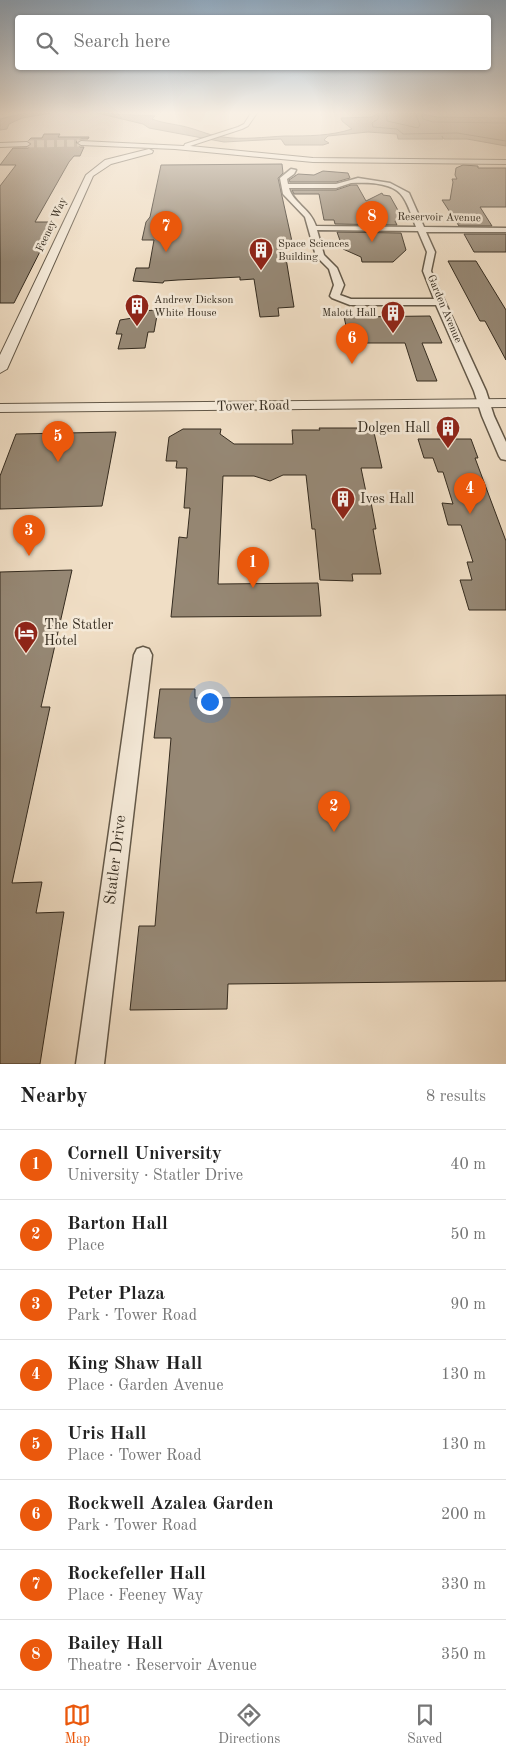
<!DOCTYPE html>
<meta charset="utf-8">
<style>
:root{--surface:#fff;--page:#f6f6f6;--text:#222;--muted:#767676;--line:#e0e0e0;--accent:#ea580c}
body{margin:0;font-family:"Old Standard TT",serif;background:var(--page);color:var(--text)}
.you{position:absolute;left:209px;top:701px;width:18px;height:18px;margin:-12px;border:4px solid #fff;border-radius:50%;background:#1a73e8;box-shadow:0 0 0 8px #1a73e833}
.badge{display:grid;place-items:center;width:32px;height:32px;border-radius:50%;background:var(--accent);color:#fff;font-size:16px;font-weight:700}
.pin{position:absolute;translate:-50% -41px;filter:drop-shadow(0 1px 2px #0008)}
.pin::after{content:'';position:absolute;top:26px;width:18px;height:15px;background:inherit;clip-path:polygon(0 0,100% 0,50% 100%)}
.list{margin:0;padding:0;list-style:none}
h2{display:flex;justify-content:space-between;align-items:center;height:65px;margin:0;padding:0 20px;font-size:21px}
h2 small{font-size:16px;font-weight:400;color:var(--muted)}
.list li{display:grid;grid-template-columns:32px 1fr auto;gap:15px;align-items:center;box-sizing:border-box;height:70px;padding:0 20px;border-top:1px solid var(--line)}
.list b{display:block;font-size:19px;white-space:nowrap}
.list p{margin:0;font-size:16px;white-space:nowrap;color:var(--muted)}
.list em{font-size:16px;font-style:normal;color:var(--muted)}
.icon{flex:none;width:28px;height:28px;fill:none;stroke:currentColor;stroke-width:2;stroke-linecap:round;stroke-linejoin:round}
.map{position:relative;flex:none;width:506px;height:1064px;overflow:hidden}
.search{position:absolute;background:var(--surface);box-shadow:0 1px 4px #0004;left:15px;right:15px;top:15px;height:55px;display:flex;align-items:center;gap:12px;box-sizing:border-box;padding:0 18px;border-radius:5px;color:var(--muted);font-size:19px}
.sheet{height:625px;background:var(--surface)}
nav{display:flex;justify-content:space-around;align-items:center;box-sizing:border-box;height:70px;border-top:1px solid var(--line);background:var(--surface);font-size:14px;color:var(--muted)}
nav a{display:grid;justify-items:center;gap:2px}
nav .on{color:var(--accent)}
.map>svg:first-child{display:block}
</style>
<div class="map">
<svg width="506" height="1064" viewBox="0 0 506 1064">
<rect width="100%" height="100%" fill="#f0dec5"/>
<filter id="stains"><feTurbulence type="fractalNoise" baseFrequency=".004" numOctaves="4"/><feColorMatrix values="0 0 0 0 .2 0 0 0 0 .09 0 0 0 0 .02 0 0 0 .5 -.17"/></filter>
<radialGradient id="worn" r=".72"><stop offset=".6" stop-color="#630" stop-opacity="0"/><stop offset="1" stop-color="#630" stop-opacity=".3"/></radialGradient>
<path fill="#b0a18d" stroke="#7e7261" d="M25,113H51L22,118L9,124L7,129L0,130V119Z
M97,113L155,116L152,119C165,124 177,124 190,128C201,131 211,136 223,137C244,140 264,137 285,136C308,136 331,136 352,129L342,121L341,118L372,117L379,113H418L437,117L506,118V146L467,139H444L442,136L443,139H398L397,134L368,132L328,136L324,140L329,143L323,145H285L281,139L224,142L149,128L143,124Z"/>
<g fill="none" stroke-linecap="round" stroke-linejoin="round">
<path stroke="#726656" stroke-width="1" d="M380,113L378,119L372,123L373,127L397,129L403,134L457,133L506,141
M386,113L387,121L418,128L420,125L415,113
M421,113L423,119L433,122L506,123"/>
</g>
<path fill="#968875" stroke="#342b1f" d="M44,134H60L58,137H89L88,139H81L76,142L80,147H84L80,156H74L69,162L35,222H55L14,303H0V186L16,165H0L13,148H28L32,145L28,141L31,138H42Z
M282,164L283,173L278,178L293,246H284L294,307L278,308L279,316L260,317L254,279L240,280V277L178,280L164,281L163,283L133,281L136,268H149L154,240H142L146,222L150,217L161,165Z
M463,165L478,166V168H506V207H480L492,226H459L442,200H450L453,182L452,179H457L455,175L456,168Z
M323,171L348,173L350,178L336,182H290L289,180L298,174L314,175Z
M351,185H357L366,201L382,193L383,195L390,196L404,221H395L397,225L335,224L334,220H324L319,194H294L292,190H336Z
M337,232L401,233L406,250L393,262H362L361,257L343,249Z
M464,234H506V252H474Z
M448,261H476L506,310V360L485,321H480Z
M158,310L154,332H148L145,348L118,349L122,334H116L120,320L139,317L140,311Z
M430,316L442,343H422L437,381H417L405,343H350L344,317Z
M319,428H373L382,468H361L367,497H370L376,529H373L381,574H352L353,581L320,580L315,529H312L306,475H283L270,481L254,476H223L218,584L318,583L321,616L171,617L179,537L187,538L190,508H184L187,468H176L177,461H166L169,437L183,429H221L220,434L234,444H293L292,430H320Z
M116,432L102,506L0,509V476L16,434Z
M418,439H471L478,458H475L506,541V610H469L460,580H472L467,562H473L461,525H448L442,503L453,504L443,472H438L433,458H424Z
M72,570L41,707H50L12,883L42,882L36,913L64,912L40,1064H0V572Z
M160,689H195V698L506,695V981L228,984L227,1009L130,1010L139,926H155L171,738H154Z"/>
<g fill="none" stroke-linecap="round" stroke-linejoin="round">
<path stroke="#cabaa4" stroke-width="7" stroke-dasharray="7 3" stroke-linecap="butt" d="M27,144L81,143"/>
<defs>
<path id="minor" d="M291,169L296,170L294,174L287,179L288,184H336L358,178L390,183L409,193L424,227L506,228V232H426L435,252L431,271L435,280L486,391L494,416L506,442V460L501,459L499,456L482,416L474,391L436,305H350L332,298L330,296L334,285L329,269L316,256L305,217L283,194L280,178ZM351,183C367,182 394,182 403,197C409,206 412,217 416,227L316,226C310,208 293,203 289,188H336ZM317,230L418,231L427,252L423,271L434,299H351L340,295L344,285L337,268L324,255Z
M143,647L149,649L152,655L104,1064H76L134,655L137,649Z"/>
<path id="tertiary" d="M251,113H257L248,126L242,129L190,146L313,158L506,160V164L313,162L175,149L81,145L78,143L81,141L184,146L185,144L238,127L244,124Z
M0,143L27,142L30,144L27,146L0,147Z
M149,149L153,151L152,153L111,164L93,176L7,369L0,373V355L86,175L105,160Z
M506,399V407L0,412V404Z"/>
</defs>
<use href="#minor" stroke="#635848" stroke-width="3"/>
<use href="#tertiary" stroke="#635848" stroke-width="2"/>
<use href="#minor" fill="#f5ead9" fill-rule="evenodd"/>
<use href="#tertiary" fill="#f5ead9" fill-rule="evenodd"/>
</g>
<linearGradient id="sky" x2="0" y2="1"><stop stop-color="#91acc4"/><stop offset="0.43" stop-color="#f8f0e5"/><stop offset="1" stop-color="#f8f0e5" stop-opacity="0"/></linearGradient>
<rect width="506" height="262" fill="url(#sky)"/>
<defs>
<symbol id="building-pin" viewBox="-11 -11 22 30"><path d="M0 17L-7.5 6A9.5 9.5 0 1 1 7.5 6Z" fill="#8f2418" stroke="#f5ead9"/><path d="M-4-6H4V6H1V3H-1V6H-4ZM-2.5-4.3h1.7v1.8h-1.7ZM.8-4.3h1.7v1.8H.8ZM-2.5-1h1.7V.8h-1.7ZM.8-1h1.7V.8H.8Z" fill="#fff"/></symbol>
<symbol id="hotel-pin" viewBox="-11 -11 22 30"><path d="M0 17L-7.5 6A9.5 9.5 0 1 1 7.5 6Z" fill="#8f2418" stroke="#f5ead9"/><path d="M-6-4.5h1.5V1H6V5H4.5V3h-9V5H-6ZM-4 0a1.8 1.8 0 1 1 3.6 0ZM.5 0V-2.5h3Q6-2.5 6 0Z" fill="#fff"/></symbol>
</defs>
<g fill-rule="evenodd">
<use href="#building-pin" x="247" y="236" width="28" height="38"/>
<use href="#building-pin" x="123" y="292" width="28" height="38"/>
<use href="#building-pin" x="379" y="299" width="28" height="38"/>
<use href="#building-pin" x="434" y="414" width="28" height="38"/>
<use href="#building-pin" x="329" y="485" width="28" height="38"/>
<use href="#hotel-pin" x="12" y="619" width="28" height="38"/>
</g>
<g text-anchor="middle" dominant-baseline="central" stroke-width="5" stroke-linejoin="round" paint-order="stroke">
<g font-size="11" fill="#342b1f" stroke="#f5ead9">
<text transform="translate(439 218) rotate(1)">Reservoir Avenue</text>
<text transform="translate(52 225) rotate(-65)">Feeney Way</text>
<text transform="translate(444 309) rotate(67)">Garden Avenue</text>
</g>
<g font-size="11" fill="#342b1f" stroke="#f5ead9" text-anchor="start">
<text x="278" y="244">Space Sciences<tspan x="278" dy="13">Building</tspan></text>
<text x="154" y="300">Andrew Dickson<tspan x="154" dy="13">White House</tspan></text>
<text x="376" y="313" text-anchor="end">Malott Hall</text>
</g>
<g font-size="14" fill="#342b1f" stroke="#f5ead9">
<text transform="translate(253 406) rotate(-1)">Tower Road</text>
</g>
<g font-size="14" fill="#342b1f" stroke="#f5ead9" text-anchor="start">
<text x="430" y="428" text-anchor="end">Dolgen Hall</text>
<text x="360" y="499">Ives Hall</text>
<text x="44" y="625">The Statler<tspan x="44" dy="16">Hotel</tspan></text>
</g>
<g font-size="16" fill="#342b1f" stroke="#f5ead9">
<text transform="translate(116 860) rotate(-83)">Statler Drive</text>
</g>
</g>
<rect width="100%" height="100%" filter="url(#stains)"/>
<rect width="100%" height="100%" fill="url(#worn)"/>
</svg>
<div class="you"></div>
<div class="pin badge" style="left:253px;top:588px">1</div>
<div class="pin badge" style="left:334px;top:832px">2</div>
<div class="pin badge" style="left:29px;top:556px">3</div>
<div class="pin badge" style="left:470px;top:514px">4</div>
<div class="pin badge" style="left:58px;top:462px">5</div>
<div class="pin badge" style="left:352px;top:364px">6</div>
<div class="pin badge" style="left:166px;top:252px">7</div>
<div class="pin badge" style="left:372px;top:242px">8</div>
<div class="search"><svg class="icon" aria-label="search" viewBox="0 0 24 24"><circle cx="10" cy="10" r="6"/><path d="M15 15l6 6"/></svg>Search here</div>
</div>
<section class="sheet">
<h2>Nearby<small>8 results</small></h2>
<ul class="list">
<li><span class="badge">1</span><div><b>Cornell University</b><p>University · Statler Drive</p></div><em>40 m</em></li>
<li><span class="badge">2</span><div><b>Barton Hall</b><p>Place</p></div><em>50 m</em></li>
<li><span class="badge">3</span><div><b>Peter Plaza</b><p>Park · Tower Road</p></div><em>90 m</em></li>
<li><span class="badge">4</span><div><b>King Shaw Hall</b><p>Place · Garden Avenue</p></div><em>130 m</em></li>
<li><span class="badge">5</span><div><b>Uris Hall</b><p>Place · Tower Road</p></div><em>130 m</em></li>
<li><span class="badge">6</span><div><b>Rockwell Azalea Garden</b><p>Park · Tower Road</p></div><em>200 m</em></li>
<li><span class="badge">7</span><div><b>Rockefeller Hall</b><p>Place · Feeney Way</p></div><em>330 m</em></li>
<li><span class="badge">8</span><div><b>Bailey Hall</b><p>Theatre · Reservoir Avenue</p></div><em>350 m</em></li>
</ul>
</section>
<nav>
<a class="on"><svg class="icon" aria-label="map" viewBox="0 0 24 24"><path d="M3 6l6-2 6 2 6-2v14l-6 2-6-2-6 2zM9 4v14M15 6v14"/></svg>Map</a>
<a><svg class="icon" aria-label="directions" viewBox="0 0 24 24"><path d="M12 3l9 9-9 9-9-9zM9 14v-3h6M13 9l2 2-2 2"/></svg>Directions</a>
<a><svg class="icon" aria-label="saved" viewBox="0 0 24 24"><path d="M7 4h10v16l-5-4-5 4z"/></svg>Saved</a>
</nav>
